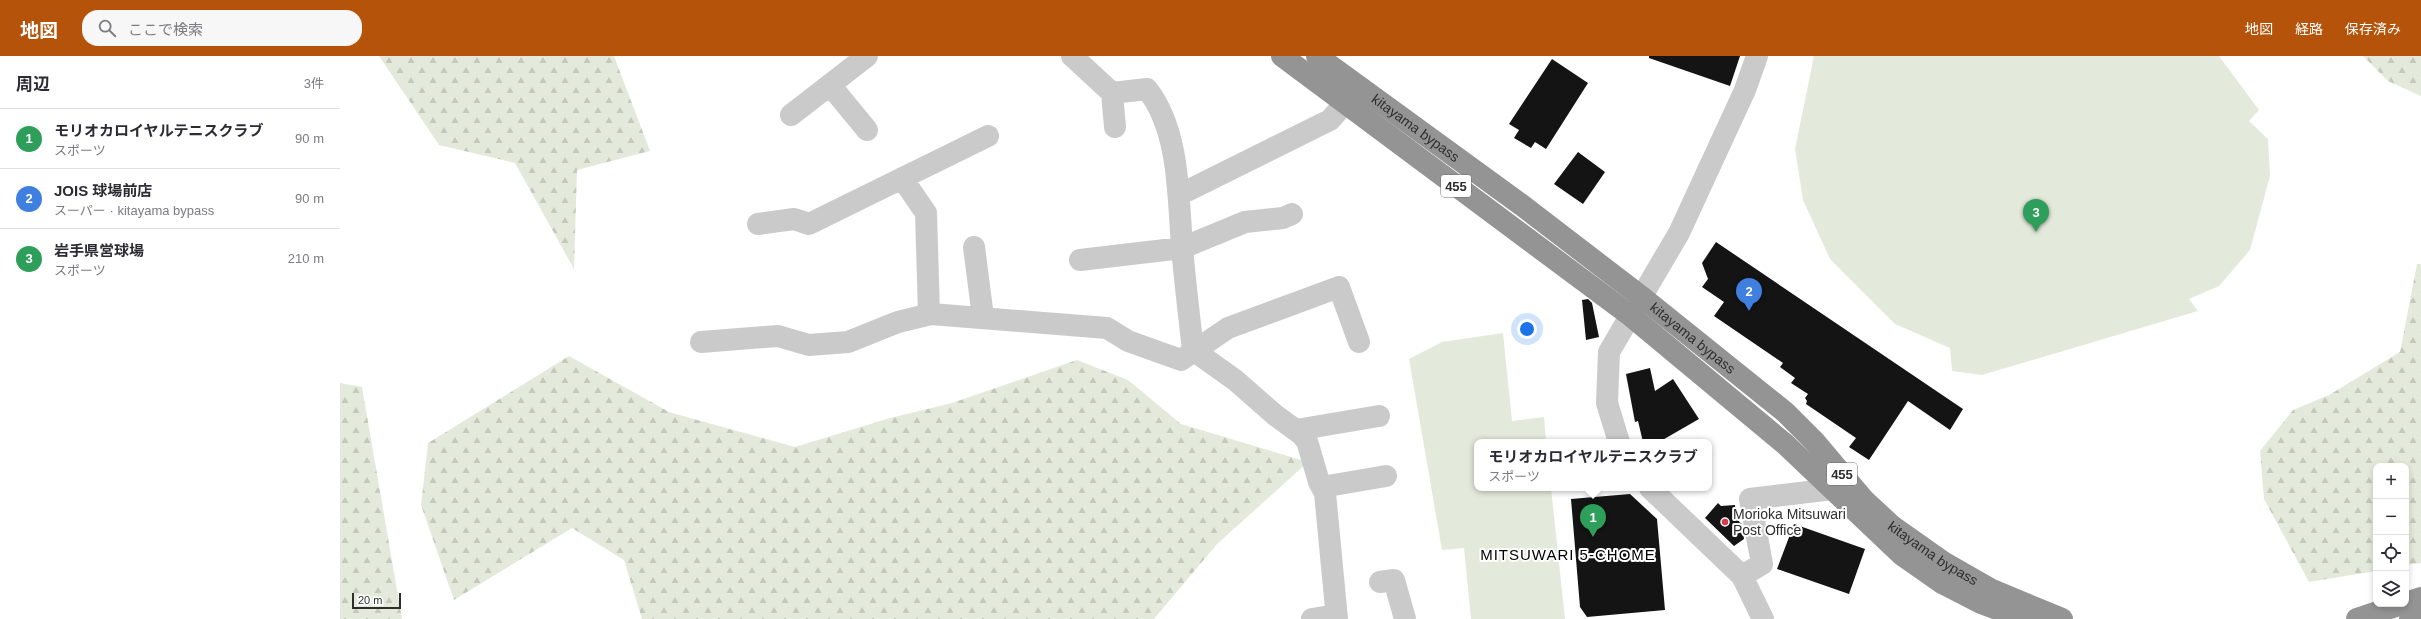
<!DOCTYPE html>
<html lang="ja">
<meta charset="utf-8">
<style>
:root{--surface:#fff;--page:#f7f7f7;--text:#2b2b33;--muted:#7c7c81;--line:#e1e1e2;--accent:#b45309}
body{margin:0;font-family:Arial,"Noto Sans JP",sans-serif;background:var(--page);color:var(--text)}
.controls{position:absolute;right:12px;bottom:12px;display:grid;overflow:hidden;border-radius:8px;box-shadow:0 2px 6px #0003}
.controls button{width:36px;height:36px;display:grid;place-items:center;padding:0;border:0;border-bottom:1px solid var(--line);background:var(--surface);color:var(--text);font:20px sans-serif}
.scale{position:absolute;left:12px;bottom:10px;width:49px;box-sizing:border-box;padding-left:4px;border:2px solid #2d2d2d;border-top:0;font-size:11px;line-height:14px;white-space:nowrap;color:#2d2d2d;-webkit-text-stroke:3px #fff;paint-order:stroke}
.you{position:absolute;left:1187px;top:273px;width:14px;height:14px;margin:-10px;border:3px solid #fff;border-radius:50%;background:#1a73e8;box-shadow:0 0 0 6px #1a73e833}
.badge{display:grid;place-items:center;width:26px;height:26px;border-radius:50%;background:var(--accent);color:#fff;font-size:13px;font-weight:700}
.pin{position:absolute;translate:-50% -33px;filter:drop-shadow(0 1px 2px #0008)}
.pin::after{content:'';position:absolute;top:21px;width:14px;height:12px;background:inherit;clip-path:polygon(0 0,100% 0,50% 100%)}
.popup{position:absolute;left:1134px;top:383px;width:238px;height:52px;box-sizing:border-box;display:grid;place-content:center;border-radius:8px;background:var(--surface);filter:drop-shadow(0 1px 3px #0005);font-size:13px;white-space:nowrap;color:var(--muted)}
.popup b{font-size:15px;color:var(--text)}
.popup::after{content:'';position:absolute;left:50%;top:100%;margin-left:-8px;border:8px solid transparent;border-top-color:var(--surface)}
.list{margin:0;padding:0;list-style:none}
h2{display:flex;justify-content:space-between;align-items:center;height:52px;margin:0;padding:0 16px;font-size:17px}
h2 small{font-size:13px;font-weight:400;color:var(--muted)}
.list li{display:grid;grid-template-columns:26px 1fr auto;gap:12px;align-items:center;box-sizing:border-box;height:60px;padding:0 16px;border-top:1px solid var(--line)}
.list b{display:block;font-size:15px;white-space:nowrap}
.list p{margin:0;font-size:13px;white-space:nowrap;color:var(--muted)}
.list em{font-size:13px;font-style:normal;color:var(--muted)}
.icon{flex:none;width:22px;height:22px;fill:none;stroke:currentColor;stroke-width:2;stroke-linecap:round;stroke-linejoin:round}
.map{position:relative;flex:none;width:2081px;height:563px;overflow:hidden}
header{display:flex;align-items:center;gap:24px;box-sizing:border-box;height:56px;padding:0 20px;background:var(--accent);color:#fff}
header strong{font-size:19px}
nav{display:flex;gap:22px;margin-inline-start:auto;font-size:14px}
.search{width:280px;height:36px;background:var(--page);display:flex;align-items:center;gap:10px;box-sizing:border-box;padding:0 14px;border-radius:16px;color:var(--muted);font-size:15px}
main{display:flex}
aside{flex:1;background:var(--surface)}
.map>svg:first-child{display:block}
</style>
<header>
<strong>地図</strong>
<div class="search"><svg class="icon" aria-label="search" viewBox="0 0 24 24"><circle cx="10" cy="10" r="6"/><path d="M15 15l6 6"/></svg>ここで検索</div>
<nav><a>地図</a><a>経路</a><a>保存済み</a></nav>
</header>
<main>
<aside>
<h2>周辺<small>3件</small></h2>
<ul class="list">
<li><span class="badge" style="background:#2e9e5b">1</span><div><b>モリオカロイヤルテニスクラブ</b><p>スポーツ</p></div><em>90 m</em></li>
<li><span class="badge" style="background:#3f7fe0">2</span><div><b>JOIS 球場前店</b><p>スーパー · kitayama bypass</p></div><em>90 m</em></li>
<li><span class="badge" style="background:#2e9e5b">3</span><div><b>岩手県営球場</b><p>スポーツ</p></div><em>210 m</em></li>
</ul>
</aside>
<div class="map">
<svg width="2081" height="563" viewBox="0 0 2081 563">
<defs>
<pattern id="forest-firs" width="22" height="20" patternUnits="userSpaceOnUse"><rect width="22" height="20" fill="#e4eadb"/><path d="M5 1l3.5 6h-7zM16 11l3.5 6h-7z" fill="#c4c9bc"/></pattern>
</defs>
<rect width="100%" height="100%" fill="#fff"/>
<path fill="url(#forest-firs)" d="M39,0H274L310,95L237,114L234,213L175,107L99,89Z
M2023,0H2081V40L2048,25Z
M2077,208H2081V507L2066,509V410H2036V515L1969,526L1924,443L1920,395L1953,354L1989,339L2060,296Z
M229,300L329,356L455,391L550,362L612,347L737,304L788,324L841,368L968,406L877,488L814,563H302L284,504L232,472L114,544L81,449L88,387Z
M0,327L22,331L62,563H0Z"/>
<path fill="#e4eadb" d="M1474,0H1879L1919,54L1909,65L1928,83L1930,120L1910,194L1879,230L1849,243L1858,255L1642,319L1612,315L1610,292L1555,268L1490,203L1463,144L1455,93Z
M1163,277L1172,365L1204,361L1206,386H1137V432H1211L1225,563H1131L1124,492L1102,494L1069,303L1102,286Z"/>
<path fill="#141414" d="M1309,0H1400L1390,30L1309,2Z
M1212,3L1248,27L1206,93L1195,86L1191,92L1174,82L1179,74L1169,68Z
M1238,96L1265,116L1243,148L1214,128Z
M1376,186L1623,353L1610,374L1568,345L1529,404L1509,391L1516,382L1466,348L1467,345L1465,342L1468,338L1451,327L1455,322L1440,311L1443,307L1374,260L1384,246L1362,231L1368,223L1362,207Z
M1248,243L1252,247L1259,281L1246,284L1242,244Z
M1310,312L1315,335L1333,323L1359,363L1319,386H1303L1298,365L1295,366L1286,318Z
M1290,438L1317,463L1325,554L1247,561L1240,551L1231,443Z
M1378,447L1381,450L1395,449L1396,460L1401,461L1399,466L1402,468L1404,483L1394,490L1365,462Z
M1454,468L1525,493L1509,538L1437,513Z"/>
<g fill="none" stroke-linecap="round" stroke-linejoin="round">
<path stroke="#cacaca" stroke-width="22" d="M732,0L772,37L807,33C840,75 838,140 842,191C845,225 849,260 853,294L895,324L935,359L961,378L967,385L979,426L985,437L997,563
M490,29L527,74
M772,37L775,71
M451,59L527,0
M562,122L586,157L589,258
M839,137L849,134L990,64L1005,47
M418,168L454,163L469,168L648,80
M634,191L643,261
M740,204L842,192L905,166L943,162L952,158
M361,286L438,280L469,289L508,286L558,266L591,258L767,272L788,285L841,304L888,272L999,231L1019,286
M956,374L1039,360
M1279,386L1267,347L1269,296L1339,177L1405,34L1417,0
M982,431L1046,420
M1310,432L1402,520L1423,563
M1402,520L1422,508L1410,443L1493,433
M1040,526L1054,524L1065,563
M972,563L996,559"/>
<g stroke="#949494" stroke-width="22">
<path d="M942,0L1291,260L1445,388L1562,499L1602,527L1641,547L1684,563"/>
<path id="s1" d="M977,0L1183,150L1303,242L1445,356L1475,386L1524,444L1552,470L1603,506L1652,534L1722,563"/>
<path d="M2066,547L2081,542"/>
<path d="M2017,563L2062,548"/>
<path d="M2070,563L2081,558"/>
</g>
</g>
<circle fill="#dc374b" stroke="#fff" stroke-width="1.5" cx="1385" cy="466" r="4"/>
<g text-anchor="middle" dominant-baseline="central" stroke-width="4" stroke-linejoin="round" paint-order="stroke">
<g fill="#fff" stroke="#6c6c6c" stroke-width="1">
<rect x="1101" y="119" width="30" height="22" rx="3"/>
<rect x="1487" y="407" width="30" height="22" rx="3"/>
</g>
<g font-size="13" font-weight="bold" fill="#2d2d2d">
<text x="1116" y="130">455</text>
<text x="1502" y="418">455</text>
</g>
<g font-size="14" fill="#2d2d2d" stroke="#fff">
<text stroke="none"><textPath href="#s1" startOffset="122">kitayama bypass</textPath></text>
<text stroke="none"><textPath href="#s1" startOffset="470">kitayama bypass</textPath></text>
<text stroke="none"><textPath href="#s1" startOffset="794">kitayama bypass</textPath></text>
</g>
<g font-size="14" fill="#2d2d2d" stroke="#fff" text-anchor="start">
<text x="1393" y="458">Morioka Mitsuwari<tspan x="1393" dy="16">Post Office</tspan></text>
</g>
<g font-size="15" letter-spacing="1" fill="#000" stroke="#fff">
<text x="1228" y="498">MITSUWARI 5-CHOME</text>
</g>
</g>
</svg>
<div class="controls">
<button>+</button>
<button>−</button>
<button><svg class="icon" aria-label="locate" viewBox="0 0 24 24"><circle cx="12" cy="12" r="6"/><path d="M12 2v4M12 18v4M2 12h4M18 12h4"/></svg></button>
<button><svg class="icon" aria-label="layers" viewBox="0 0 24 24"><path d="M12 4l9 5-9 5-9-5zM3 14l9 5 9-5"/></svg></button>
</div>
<div class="scale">20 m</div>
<div class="you"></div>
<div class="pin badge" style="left:1253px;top:481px;background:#2e9e5b">1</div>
<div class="popup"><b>モリオカロイヤルテニスクラブ</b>スポーツ</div>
<div class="pin badge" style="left:1409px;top:255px;background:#3f7fe0">2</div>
<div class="pin badge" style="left:1696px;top:176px;background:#2e9e5b">3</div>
</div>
</main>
